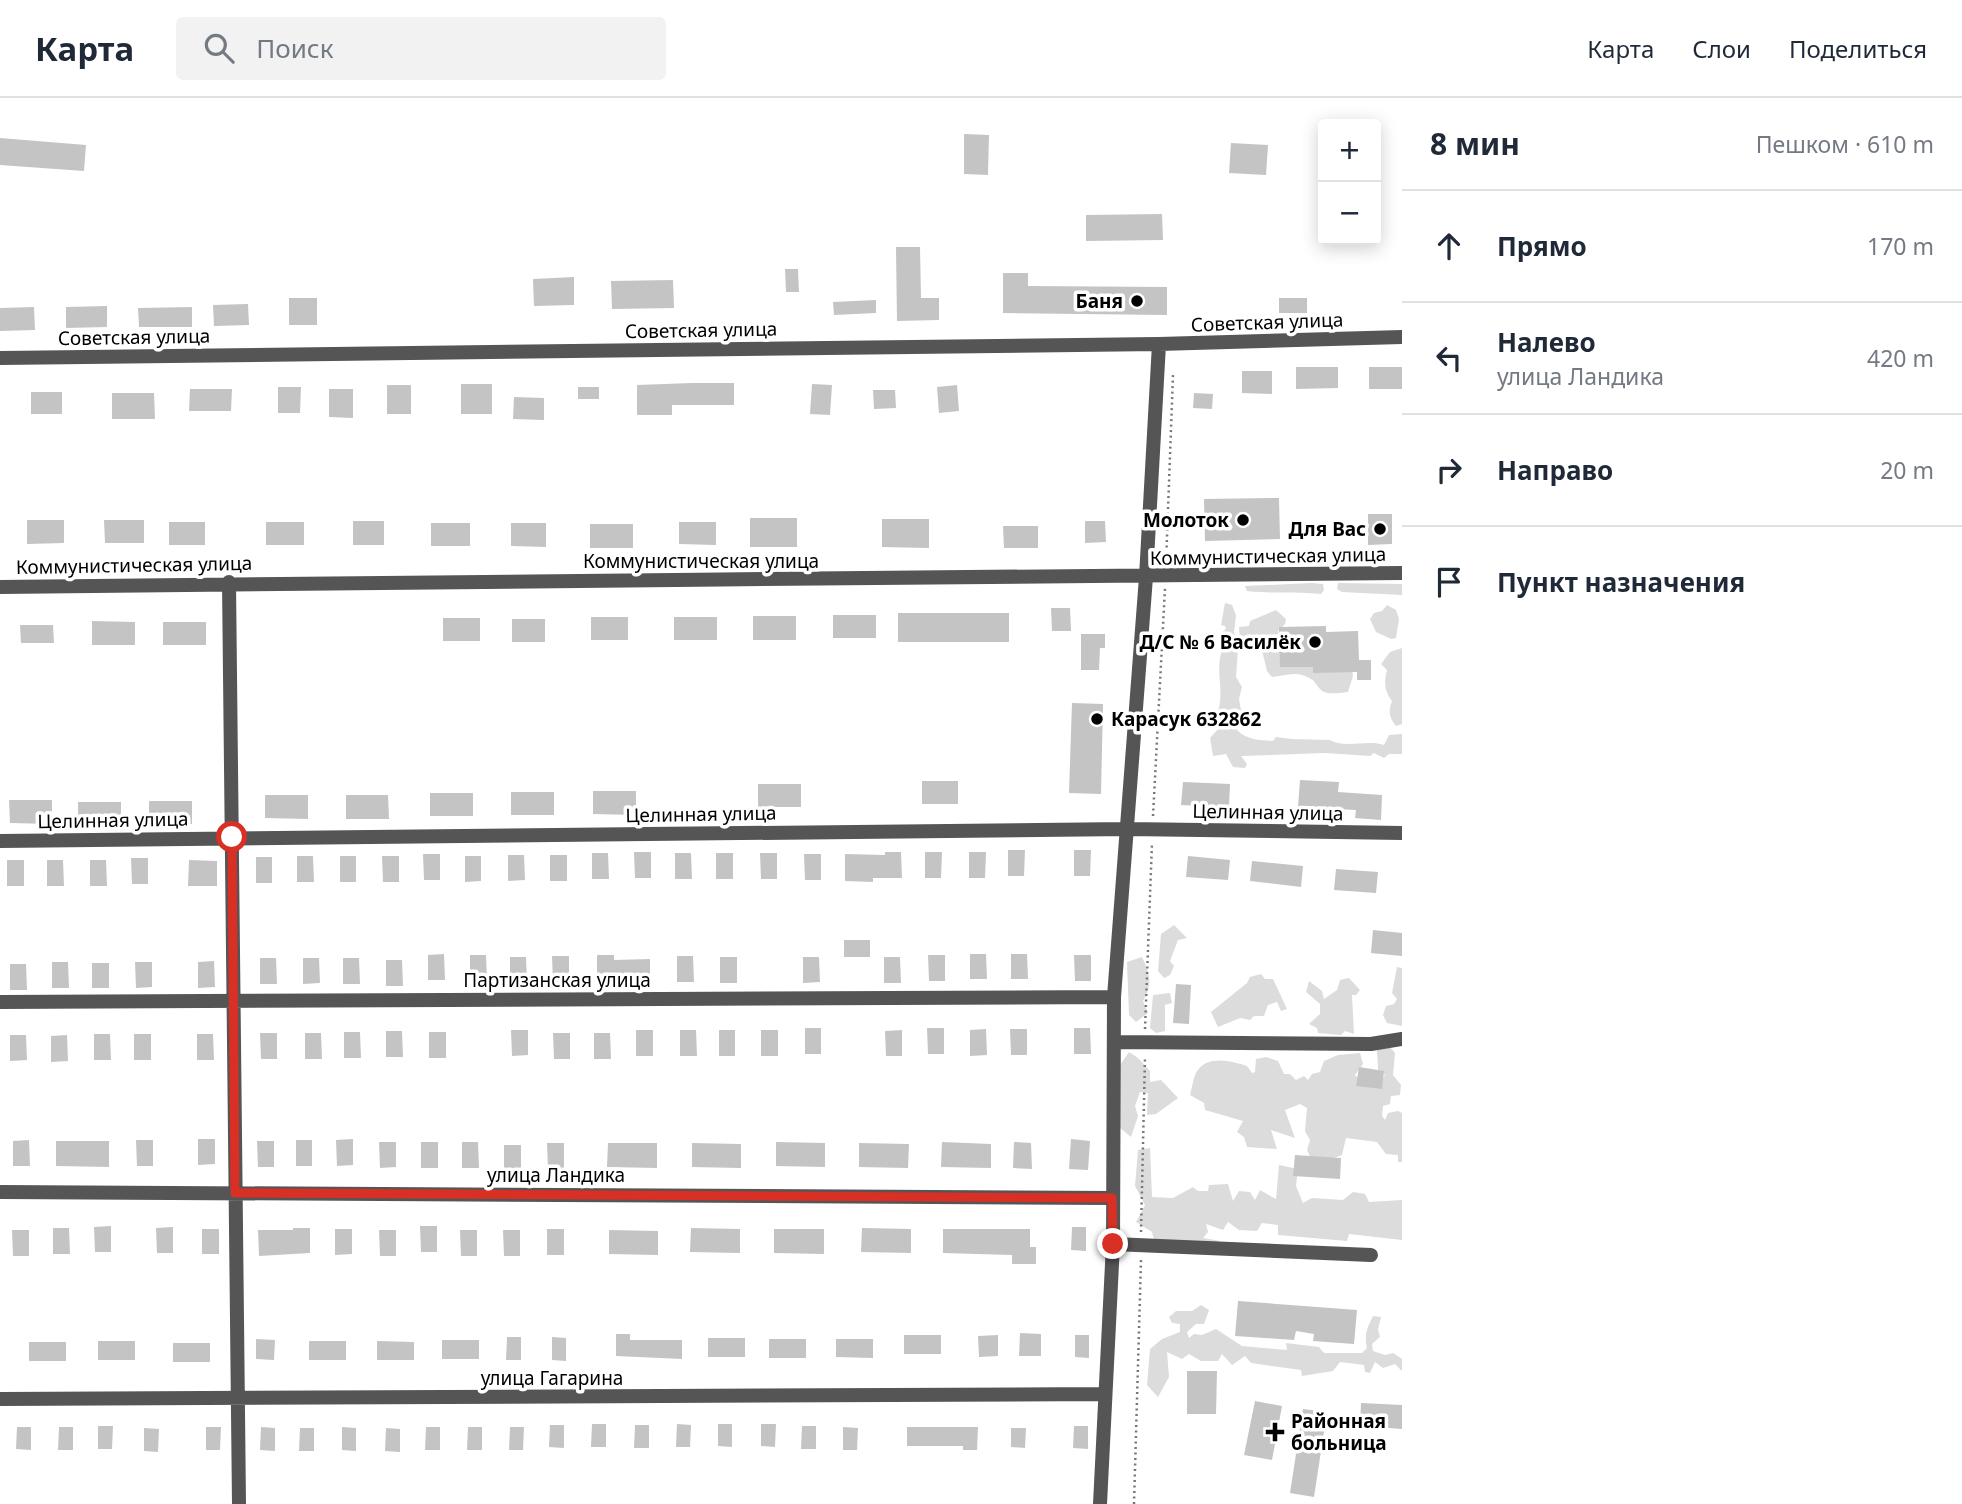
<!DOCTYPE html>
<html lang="ru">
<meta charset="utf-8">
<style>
:root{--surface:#fff;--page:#f2f2f3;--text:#1f2937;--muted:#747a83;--line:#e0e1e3}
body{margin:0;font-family:"Noto Sans",sans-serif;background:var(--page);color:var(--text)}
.controls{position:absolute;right:21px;top:21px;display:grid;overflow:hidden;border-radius:7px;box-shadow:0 4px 18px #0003}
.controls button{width:63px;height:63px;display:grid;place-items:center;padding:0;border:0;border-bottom:2px solid var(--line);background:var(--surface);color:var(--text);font:35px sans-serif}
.stop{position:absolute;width:21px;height:21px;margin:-16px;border:5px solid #d93025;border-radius:50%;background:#fff}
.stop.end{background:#d93025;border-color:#fff;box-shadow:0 2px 7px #0008}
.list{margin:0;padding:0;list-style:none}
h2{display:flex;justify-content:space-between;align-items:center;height:91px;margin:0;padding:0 28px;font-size:30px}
h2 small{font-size:23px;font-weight:400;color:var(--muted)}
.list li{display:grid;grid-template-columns:46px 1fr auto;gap:21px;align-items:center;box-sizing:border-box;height:112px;padding:0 28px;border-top:2px solid var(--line)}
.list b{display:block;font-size:26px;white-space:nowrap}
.list p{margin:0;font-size:23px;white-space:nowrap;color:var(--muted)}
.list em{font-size:23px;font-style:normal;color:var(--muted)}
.icon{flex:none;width:38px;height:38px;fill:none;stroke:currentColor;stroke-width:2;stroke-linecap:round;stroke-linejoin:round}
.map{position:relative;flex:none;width:1402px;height:1406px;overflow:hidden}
header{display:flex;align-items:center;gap:42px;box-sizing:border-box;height:98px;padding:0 35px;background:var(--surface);border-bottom:2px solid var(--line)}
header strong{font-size:33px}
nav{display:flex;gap:38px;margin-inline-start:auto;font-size:24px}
.search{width:490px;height:63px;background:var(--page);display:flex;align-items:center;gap:18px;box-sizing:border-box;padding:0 24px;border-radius:7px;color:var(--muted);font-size:26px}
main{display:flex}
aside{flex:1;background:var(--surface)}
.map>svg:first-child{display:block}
</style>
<header>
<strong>Карта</strong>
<div class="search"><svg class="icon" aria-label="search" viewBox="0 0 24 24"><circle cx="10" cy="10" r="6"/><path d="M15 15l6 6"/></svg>Поиск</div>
<nav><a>Карта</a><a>Слои</a><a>Поделиться</a></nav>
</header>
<main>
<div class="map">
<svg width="1402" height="1406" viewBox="0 0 1402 1406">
<rect width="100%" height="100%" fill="#fff"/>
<path fill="#dcdcdc" d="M1312,485L1323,486L1324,492L1321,496C1295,493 1273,496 1247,493L1245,488Z
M1338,485L1402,486V497L1342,494L1337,491Z
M1225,505L1232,507L1236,517L1234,534L1238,551L1236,579L1242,589L1239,601L1243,624L1237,632C1247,642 1259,642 1273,643L1276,639L1292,641L1330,642C1346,651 1367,641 1384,647L1389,637L1402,636V656H1389L1384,660L1374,655L1370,658L1325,655L1241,658L1247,666L1245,670L1233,669L1226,656L1213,658L1210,640L1219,630L1215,620C1228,597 1212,571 1224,548L1221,535L1226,531L1225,528L1221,527Z
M1387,507L1396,512L1399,521L1396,540L1391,541L1376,534L1370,521L1374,515L1382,513Z
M1276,512L1286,521L1285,526L1278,533L1282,542L1351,566L1353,578L1348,594C1308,600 1327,584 1302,577C1293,574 1281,578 1272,579L1267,573L1260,544L1240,541L1239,529L1249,528L1250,523Z
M1402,550V626L1396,628C1389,619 1388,614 1392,603C1384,593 1384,584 1387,572L1381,566L1390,554Z
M1174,827L1187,840L1178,842L1170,863L1174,868L1170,877L1164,880L1158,873L1161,836Z
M1142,859C1150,876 1153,887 1143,903L1148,915L1136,924L1129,917L1127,864Z
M1397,869L1402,870V928L1387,925L1383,917L1386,908L1394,906L1397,901L1392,895Z
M1261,876L1265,881H1273L1287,911L1281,913L1277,904L1268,907L1264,918H1254L1250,922L1240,920L1218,929L1211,914L1247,885L1250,879Z
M1349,880L1360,892L1356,897H1352L1354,936L1345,933L1341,937L1318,935L1317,930L1309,926L1320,916V906L1306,894L1309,883L1322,893L1324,901L1337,892L1340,882Z
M1170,895L1172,905L1165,907V933L1156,935L1150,930L1153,897Z
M1389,948L1395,955L1393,977L1401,987L1400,997L1391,998L1390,1006L1383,1008L1382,1018L1385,1022L1388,1015L1398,1013L1402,1015V1064H1398V1057L1386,1056L1377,1044L1346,1040L1342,1057L1314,1067L1307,1052L1310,1042L1305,1033L1307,1010L1300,1006L1285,1012L1295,1040L1271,1032L1277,1051L1247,1049L1244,1039L1237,1034L1243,1023L1205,1012L1204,1005L1190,997C1192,990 1193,981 1196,975C1206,956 1231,963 1247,968L1252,975L1255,974L1256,961L1266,959L1278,963L1284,976H1290L1296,982L1304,978L1308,982L1312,976L1320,974L1324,963L1338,957L1360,955L1363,966L1355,977L1363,986L1380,984L1385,977L1378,972L1377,952Z
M1129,954L1138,960L1150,973V984L1161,982L1178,1000L1156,1016L1147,1017L1148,995L1140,994L1135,1008L1138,1018L1131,1039L1120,1030L1118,970Z
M1150,1050L1152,1099L1173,1100L1193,1089L1198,1093H1208L1209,1087L1228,1086L1233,1103L1239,1093L1250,1094L1255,1102L1260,1092L1276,1101L1279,1067L1298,1071L1296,1088L1303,1105L1312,1100L1343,1102L1353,1094L1365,1096L1369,1104L1402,1102V1142L1349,1136L1347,1143L1278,1137V1127L1262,1125L1257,1133L1239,1132L1228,1124L1223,1132L1206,1126L1208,1134L1203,1140L1220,1143L1203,1151L1155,1146L1152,1134L1136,1124L1145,1107L1135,1088L1138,1052Z
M1201,1207L1209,1212L1204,1226H1196L1187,1234L1189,1240L1194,1236L1202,1237L1216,1231L1242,1248L1287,1252L1286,1245L1319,1249L1324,1255H1362L1367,1250C1364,1237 1367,1230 1373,1218L1381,1219L1378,1231L1380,1239L1372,1246L1373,1253L1385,1257L1393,1255L1402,1261V1273L1395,1266L1383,1270L1375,1264L1370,1275L1365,1274L1364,1267L1340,1264L1333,1273L1302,1278L1301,1272L1251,1265L1245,1258L1232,1267L1222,1256L1218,1263H1201L1189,1256L1182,1261L1167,1254L1169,1279L1158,1299L1147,1287L1150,1251L1162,1241L1180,1234V1226L1172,1225L1169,1219L1176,1213H1192Z"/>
<path fill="#c4c4c4" d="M964,36L989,37L988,77L964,76Z
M0,40L86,47L84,73L0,67Z
M1231,45L1268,47L1266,77L1229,75Z
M1162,116L1163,142L1086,143V117Z
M896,149H920L921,200H939V222L897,223Z
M785,171H798L799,194H786Z
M1003,175H1028V188L1167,189V217L1003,215Z
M574,179V207L534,208L533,181Z
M673,182L674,210L612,211L611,183Z
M289,200H317V227H289Z
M1279,200H1307V215H1279Z
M876,202V215L834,217L833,204Z
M248,206L249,227L214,228L213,207Z
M107,208V229L66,230V209Z
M34,209L35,232L0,233V210Z
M192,209V229H139L138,210Z
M1296,269H1338V290L1296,291Z
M1369,269H1402V291H1369Z
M1242,273H1272V296L1242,295Z
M692,285H734V307H672V317H637V287Z
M461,286H492V316H461Z
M812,286L832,287L830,317L810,316Z
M387,287H411V316H387Z
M957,287L959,313L939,315L937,289Z
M278,289H301L300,315H278Z
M578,289H599V301H578Z
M190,291H232L231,313H189Z
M329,291H353V320L329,319Z
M873,292H895L896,310L874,311Z
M31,294H62V316H31Z
M112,295H154L155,321H112Z
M1194,295L1213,296L1212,311L1193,310Z
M514,299L544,300V322L513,321Z
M1279,400L1280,441L1205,443L1204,401Z
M1368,416H1392V446L1368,447Z
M750,420H797V449H750Z
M882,421H929V450L882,449Z
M27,422H64V445L27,446Z
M104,422H144V445H105Z
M353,423H384V447H353Z
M1085,423H1105L1106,444L1085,445Z
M169,424H205V447H169Z
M266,424H304V447H266Z
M679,424H716V447L679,446Z
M431,425H470V448H431Z
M511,425H546V449L511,448Z
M590,426H633V450H590Z
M1003,428H1038V450H1004Z
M1051,510H1070L1071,533H1052Z
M898,515H1009V544H898Z
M833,517H876V540H833Z
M753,518H796V542H753Z
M591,519H628V542H591Z
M674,519H717V542H674Z
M443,520H480V543H443Z
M512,521H545V544H512Z
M92,523L135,524V547H92Z
M163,524H206V547H163Z
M20,527H53L54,545H21Z
M1326,528V534L1358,533L1359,562H1371V582H1357V574L1313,575V569H1280L1279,529Z
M1081,536H1105V550H1100L1099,572H1081Z
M1072,605L1103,606L1101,696L1069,695Z
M1300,682L1339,684L1338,694L1382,697L1381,722L1355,720L1356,712L1298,709Z
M922,683H958V706H922Z
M1183,684L1230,686L1229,709L1181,707Z
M758,686H801V709H758Z
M593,693H636V717L593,716Z
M511,694H554V717H511Z
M430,695H473V718H430Z
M265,697H308V721L265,720Z
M346,697H388L389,721H346Z
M9,702H52V726L10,725Z
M149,703H192V726H149Z
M78,704H121V727H78Z
M1008,752H1025L1024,778H1008Z
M1074,752H1091L1090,778H1074Z
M634,754H651V780H635Z
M885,754H901L902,780H873V784L845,783V756L885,757Z
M925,754H942L941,780H925Z
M969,754H986L985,780H969Z
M592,755H608L609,781H592Z
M675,755H691L692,781H675Z
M716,755H733V781H716Z
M760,755H777V781H761Z
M423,756H440V782H424Z
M804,756H821V782H805Z
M508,757H524L525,782L508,783Z
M550,757H567V783H550Z
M297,758H313L314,784H297Z
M340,758H356V784H340Z
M382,758H399V784H383Z
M465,758H481V783L465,784Z
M1188,758L1230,762L1228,782L1186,779Z
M256,759H272V785H256Z
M131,760H148V786H132Z
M7,762H24V788H7Z
M47,762H63L64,788H47Z
M90,762H106L107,788H90Z
M189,762L217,763V788H188Z
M1252,763L1303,768L1301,789L1250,783Z
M1336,771L1378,774L1376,795L1334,792Z
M1373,832L1402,835V858L1371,855Z
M844,842H870V859H844Z
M444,856L445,882H428V857Z
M970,856H986L987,881H970Z
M1011,856H1027L1028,881H1011Z
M470,857H486L487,883H470Z
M597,857H614V862L650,861V887H634V882L597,883Z
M928,857H945V883H929Z
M1074,857H1091V883H1075Z
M552,858H569V883L553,884Z
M677,858H693L694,884H677Z
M510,859H526L527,885H510Z
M720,859H737V885H720Z
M803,859H819L820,884L803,885Z
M884,859H900L901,885H884Z
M260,860H276L277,886H260Z
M303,860H319L320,885L303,886Z
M343,860H359L360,886H343Z
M386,862H402L403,888H386Z
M214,863L215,889L198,890V864Z
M52,864H68L69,890H52Z
M135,864H152V889L136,890Z
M92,865H109V890H92Z
M10,866H26L27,892H10Z
M1176,886L1191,887L1189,926L1173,925Z
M805,930H821V956H805Z
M927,930H944V956H928Z
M1074,930H1090L1091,956H1074Z
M986,931L987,957L970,958V932Z
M1010,931H1027V957H1011Z
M511,932H528V957L512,958Z
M636,932H653V958H636Z
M680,932H696L697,958H680Z
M719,932H735V958H719Z
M761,932H778V958H761Z
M902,932V958H886L885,933Z
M386,933H402L403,959H386Z
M344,934H360L361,960H344Z
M429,934H446V960H429Z
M260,935H277V961H261Z
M305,935H321L322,961H305Z
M553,935H570V961H554Z
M594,935H610L611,961H594Z
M94,936H110L111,962H94Z
M134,936H151V962H134Z
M197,936H213L214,962H197Z
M10,937H26L27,962L10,963Z
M67,937L68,963L51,964V938Z
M1359,969L1384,973L1382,991L1356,988Z
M198,1041H215V1066L198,1067Z
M353,1041V1067L337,1068L336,1042Z
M1071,1041L1090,1043L1088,1072L1069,1071Z
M29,1042L30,1068H13V1043Z
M136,1042H153V1068H137Z
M296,1042H312V1068H296Z
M56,1043H109V1069L56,1068Z
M257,1043H274V1069H258Z
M379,1044H396V1069L380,1070Z
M421,1044H438V1070H421Z
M462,1044H478L479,1070H462Z
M776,1044L825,1045V1069L776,1068Z
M942,1044L991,1046V1070L941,1069Z
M1014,1044L1031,1045L1032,1071L1013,1070Z
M547,1045H564V1071H548Z
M608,1045H657V1070L607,1069Z
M692,1045L741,1046V1070L692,1069Z
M859,1045L909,1046L908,1070L859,1069Z
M504,1047H521V1072L504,1073Z
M1295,1057L1341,1060L1340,1081L1293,1078Z
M111,1128V1154H95L94,1129Z
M420,1128H437V1154H421Z
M173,1129V1155H157L156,1130Z
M1072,1129H1086V1153L1071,1152Z
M53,1130H69L70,1156H53Z
M293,1130H310V1155L259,1158L258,1132H293Z
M691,1130L740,1131V1155L690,1154Z
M862,1130L911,1131V1155L861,1154Z
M202,1131H219V1156H202Z
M335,1131H352V1156L335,1157Z
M547,1131H564V1157H547Z
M774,1131H824V1156L774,1155Z
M943,1131H1030V1149H1036V1166H1012V1157L943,1155Z
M12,1132H29V1158H13Z
M379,1132H396V1158H380Z
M460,1132H477V1158H461Z
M503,1132H520V1158H504Z
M609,1132L658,1133V1157L609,1156Z
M1238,1203L1357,1212L1354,1246L1313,1243L1314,1236L1296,1233L1294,1242L1235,1238Z
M1020,1235L1041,1236V1258H1019Z
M616,1236H630V1242H682V1261L616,1258Z
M904,1237H941V1256H904Z
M998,1237V1258L979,1259L978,1238Z
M1075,1237H1089V1260L1075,1259Z
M507,1239H521V1262H506Z
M552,1239L566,1240V1263L552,1262Z
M708,1240H745V1259H708Z
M256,1241L275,1242L274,1262L256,1261Z
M769,1241H806V1260H769Z
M836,1241H873V1260L836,1259Z
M442,1242H479V1261H442Z
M98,1243H135V1262H98Z
M309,1243H346V1262H309Z
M377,1243L414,1244V1262H377Z
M29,1244H66V1263H29Z
M173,1245H210V1264H173Z
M1187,1273H1217L1216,1316H1187Z
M1255,1303L1282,1308L1272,1362L1244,1357Z
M1361,1305L1402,1307V1331L1360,1328Z
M1303,1311L1327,1314L1314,1399L1290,1395Z
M592,1326H606V1349H591Z
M677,1326L691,1327L690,1349H676Z
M718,1326H732V1349L718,1348Z
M761,1326H776L775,1349L761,1348Z
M550,1327H564V1350L549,1349Z
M635,1327H649V1350H634Z
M98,1328H113L112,1351H98Z
M802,1328H816V1351H801Z
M1074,1328H1088V1351L1073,1350Z
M17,1329H31V1352L16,1351Z
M59,1329H73V1352H58Z
M206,1329H221L220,1352H206Z
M261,1329L275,1330V1353L260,1352Z
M342,1329L356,1330V1353L342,1352Z
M426,1329H440V1352H425Z
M468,1329H482V1352H467Z
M510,1329H524L523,1352H509Z
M843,1329L858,1330L857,1352H843Z
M907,1329H978L977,1352H963V1348H907Z
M144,1330L159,1331L158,1354L144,1353Z
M300,1330H314V1353H299Z
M386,1330L400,1331V1354L385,1353Z
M1011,1330H1026L1025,1350L1011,1349Z"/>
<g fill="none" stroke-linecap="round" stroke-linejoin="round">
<path stroke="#777" stroke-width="2.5" stroke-dasharray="2 3.5" stroke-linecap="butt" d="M1166,466L1173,277
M1153,718L1165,490
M1145,931L1152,745
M1141,1134L1145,959
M1134,1406L1141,1162"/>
<path stroke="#555" stroke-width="14" d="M0,260L1159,246L1402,239
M229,484L239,1406
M0,489C467,480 935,483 1402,475
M0,743L1128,731L1402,735
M0,904L1114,899
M1114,944L1371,946L1402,941
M0,1094L1112,1100
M1113,1146L1371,1157
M0,1301L1104,1296
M1100,1406L1113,1146L1114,899L1146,479L1159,246"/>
</g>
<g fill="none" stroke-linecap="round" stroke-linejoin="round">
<path stroke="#d93025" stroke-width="9" d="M232,739L235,1095L1112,1100L1113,1146"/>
</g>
<g fill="#000" stroke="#fff" stroke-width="2.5">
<circle cx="1137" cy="203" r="7"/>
<circle cx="1243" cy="422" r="7"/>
<circle cx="1380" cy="431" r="7"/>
<circle cx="1315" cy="544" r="7"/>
<circle cx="1097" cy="621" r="7"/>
<path d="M1271.5 1323.5h7v7h7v7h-7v7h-7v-7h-7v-7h7z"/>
</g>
<g text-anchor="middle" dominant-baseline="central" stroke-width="7" stroke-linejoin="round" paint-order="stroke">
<g font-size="19" font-weight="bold" fill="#000" stroke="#fff" text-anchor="end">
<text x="1123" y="203">Баня</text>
<text x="1229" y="422">Молоток</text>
<text x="1366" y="431">Для Вас</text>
<text x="1301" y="544">Д/С № 6 Василёк</text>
<text x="1111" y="621" text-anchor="start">Карасук 632862</text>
<text x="1291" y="1323" text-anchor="start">Районная<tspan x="1291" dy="22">больница</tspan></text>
</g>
<g font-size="19" fill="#000" stroke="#fff">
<text transform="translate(1267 224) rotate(-2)">Советская улица</text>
<text transform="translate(701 232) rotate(-1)">Советская улица</text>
<text transform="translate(134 239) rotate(-1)">Советская улица</text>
<text transform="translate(1268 458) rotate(-1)">Коммунистическая улица</text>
<text x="701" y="463">Коммунистическая улица</text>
<text transform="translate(134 467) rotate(-1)">Коммунистическая улица</text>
<text transform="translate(1268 714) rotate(1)">Целинная улица</text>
<text transform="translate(701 716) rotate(-1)">Целинная улица</text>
<text transform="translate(113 722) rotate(-1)">Целинная улица</text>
<text x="557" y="882">Партизанская улица</text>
<text x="556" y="1077">улица Ландика</text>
<text x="552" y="1280">улица Гагарина</text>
</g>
</g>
</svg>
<div class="controls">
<button>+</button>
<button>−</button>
</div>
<div class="stop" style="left:232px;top:739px"></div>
<div class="stop end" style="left:1113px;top:1146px"></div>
</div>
<aside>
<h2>8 мин<small>Пешком · 610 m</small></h2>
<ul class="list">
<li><svg class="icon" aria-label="ahead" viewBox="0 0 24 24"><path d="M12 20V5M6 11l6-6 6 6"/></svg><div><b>Прямо</b></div><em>170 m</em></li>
<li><svg class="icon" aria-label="left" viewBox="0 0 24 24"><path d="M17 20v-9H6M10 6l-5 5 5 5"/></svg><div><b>Налево</b><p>улица Ландика</p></div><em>420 m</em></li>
<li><svg class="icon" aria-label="right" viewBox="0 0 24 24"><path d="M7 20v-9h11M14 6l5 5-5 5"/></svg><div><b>Направо</b></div><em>20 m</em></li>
<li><svg class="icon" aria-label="arrive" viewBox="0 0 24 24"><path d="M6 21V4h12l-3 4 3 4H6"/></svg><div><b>Пункт назначения</b></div></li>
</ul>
</aside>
</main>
